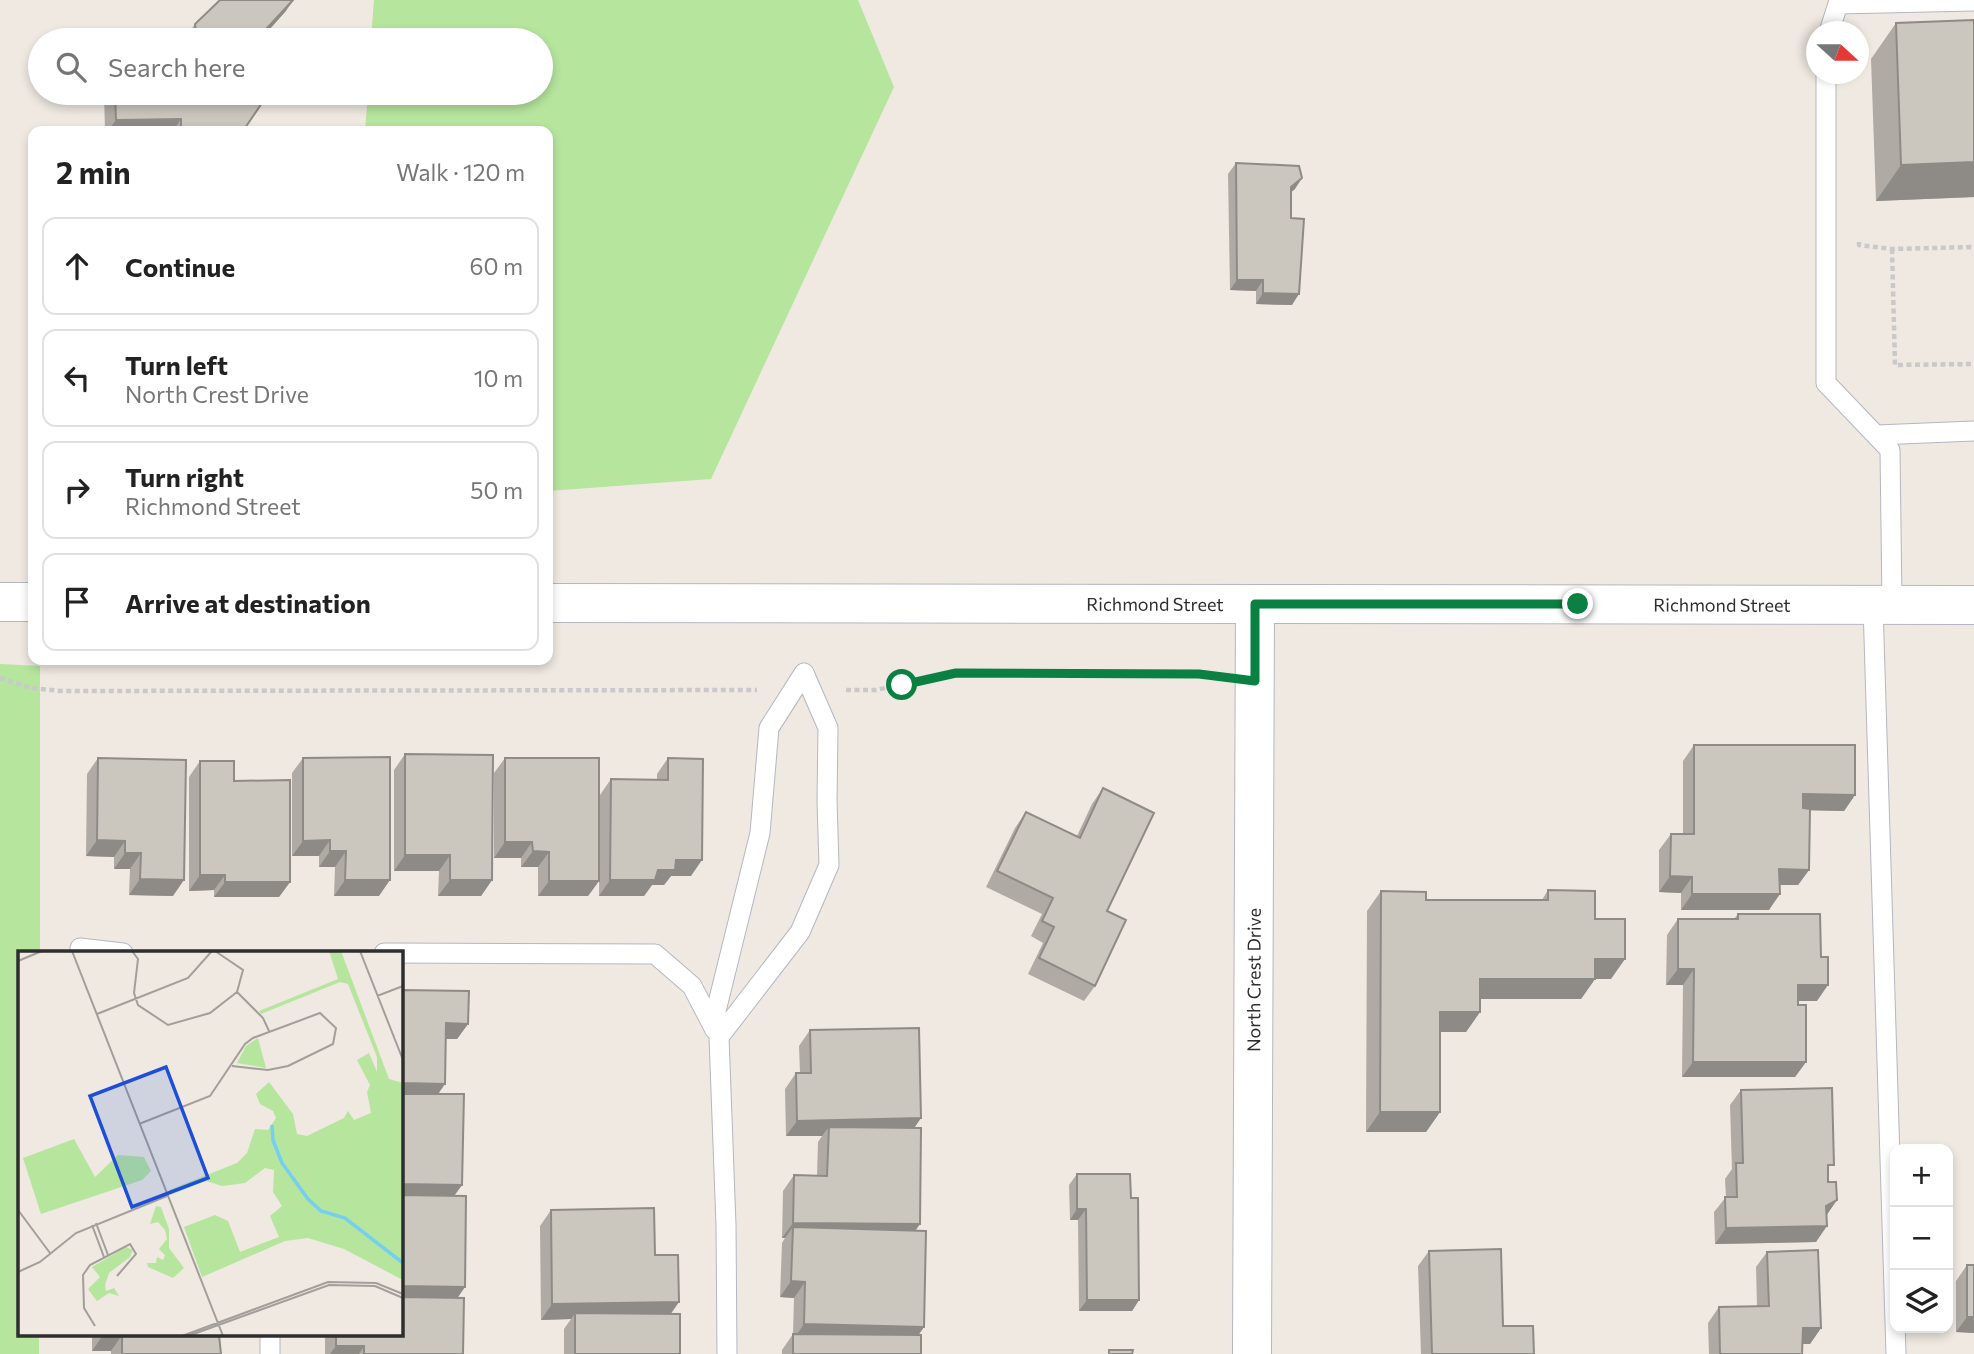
<!DOCTYPE html>
<meta charset="utf-8">
<style>
:root{--surface:#fff;--page:#f2f2f2;--text:#222;--muted:#767676;--line:#e0e0e0}
body{margin:0;font-family:Commissioner,sans-serif;background:var(--page);color:var(--text)}
.controls{position:absolute;right:21px;bottom:21px;display:grid;overflow:hidden;border-radius:14px;box-shadow:0 4px 10px #0003}
.controls button{width:63px;height:63px;display:grid;place-items:center;padding:0;border:0;border-bottom:2px solid var(--line);background:var(--surface);color:var(--text);font:35px sans-serif}
.compass{position:absolute;left:1806px;top:21px;width:63px;height:63px;border-radius:50%;background:var(--surface);box-shadow:0 4px 10px #0003;rotate:111deg}
.stop{position:absolute;width:21px;height:21px;margin:-16px;border:5px solid #0b8043;border-radius:50%;background:#fff}
.stop.end{background:#0b8043;border-color:#fff;box-shadow:0 2px 7px #0008}
.list{margin:0;padding:0;list-style:none}
h2{display:flex;justify-content:space-between;align-items:center;height:91px;margin:0;padding:0 28px;font-size:30px}
h2 small{font-size:23px;font-weight:400;color:var(--muted)}
.list li{display:grid;grid-template-columns:46px 1fr auto;gap:21px;align-items:center;box-sizing:border-box;height:98px;margin:0 14px 14px;padding:0 14px;border:2px solid var(--line);border-radius:14px}
.list b{display:block;font-size:26px;white-space:nowrap}
.list p{margin:0;font-size:23px;white-space:nowrap;color:var(--muted)}
.list em{font-size:23px;font-style:normal;color:var(--muted)}
.icon{flex:none;width:38px;height:38px;fill:none;stroke:currentColor;stroke-width:2;stroke-linecap:round;stroke-linejoin:round}
.map{position:relative;flex:none;width:1974px;height:1354px;overflow:hidden}
.search{position:absolute;background:var(--surface);box-shadow:0 4px 10px #0003;left:28px;top:28px;width:525px;height:77px;display:flex;align-items:center;gap:18px;box-sizing:border-box;padding:0 24px;border-radius:38px;color:var(--muted);font-size:26px}
.panel{position:absolute;background:var(--surface);box-shadow:0 4px 10px #0003;left:28px;top:126px;width:525px;height:539px;border-radius:14px}
.map>svg:first-child{display:block}
</style>
<div class="map">
<svg width="1974" height="1354" viewBox="0 0 1974 1354">
<rect width="100%" height="100%" fill="#efe9e1"/>
<path fill="#b6e59e" d="M374,0H858L894,87L711,479L548,491V131H365L368,93H541V40H371Z
M0,664L40,666V953H19V1335H39V1354H0Z"/>
<g fill="none" stroke-linecap="round" stroke-linejoin="round">
<defs>
<path id="lane" d="M1829,32L1838,4L1974,1
M1826,74V383L1890,450L1892,605
M1877,435L1974,431
M1873,605L1896,1354
M80,948L123,953
M384,953L655,954L692,986L715,1030
M719,1037L800,932L829,865L827,801L828,728L804,673
M270,1335V1354
M727,1354L726,1225L719,1037L716,1011L760,833L769,728L804,673"/>
<g id="street">
<path id="s1" d="M1252,1354L1255,604"/>
</g>
<g id="secondary">
<path d="M0,602H33"/>
<path id="s2" d="M548,603L1974,605"/>
</g>
</defs>
<use href="#lane" stroke="#b4b7c1" stroke-width="21"/>
<use href="#street" stroke="#b4b7c1" stroke-width="40"/>
<use href="#secondary" stroke="#b4b7c1" stroke-width="40"/>
<path stroke="#c9c9c9" stroke-width="4.5" stroke-dasharray="5 3.5" stroke-linecap="butt" d="M1859,242V245L1892,249L1974,247
M1892,249L1895,365L1974,364
M0,678L31,688L61,691L757,690
M846,690H876L956,673L1199,674L1214,676"/>
<use href="#lane" stroke="#fff" stroke-width="19"/>
<use href="#street" stroke="#fff" stroke-width="38"/>
<use href="#secondary" stroke="#fff" stroke-width="38"/>
</g>
<path fill="#afaba4" d="M220,0H294L285,12L260,40H184L195,24Z
M1974,20V197L1876,201L1871,59L1896,23Z
M104,93H256L243,131H105Z
M1236,163L1295,189L1291,192L1292,305L1256,304V291L1230,290L1228,174Z
M1694,745L1855,795L1844,811L1810,810L1809,870L1798,885H1780L1769,910H1681V893L1659,892V850L1671,834H1683V761Z
M405,754L492,880L481,896H438L439,871H394V770Z
M98,758L173,896L129,895L130,869H114V857L86,856L87,774Z
M303,758L379,896H334L335,867H319V856H292V773Z
M505,758L599,881L588,896H538V867H521V858H494V773Z
M668,758L691,876H671L664,885H652L644,896H599L600,795L611,779L657,780V774Z
M200,761L234,781L290,882L279,897H214V890L189,891V777Z
M1103,788L1107,911L1095,986L1084,1001L1028,974L1043,943L1031,936L1042,914L986,887L1015,828L1026,812L1077,836L1092,804Z
M1548,890L1595,919L1611,979H1595L1581,999H1480V1012L1466,1032H1440V1112L1426,1132H1366L1367,911L1381,891L1426,900H1542Z
M1738,914L1817,1001H1798L1806,1062L1795,1077H1682L1683,985H1666L1667,935L1678,919H1734Z
M401,990L468,1024L457,1039H446L438,1094L462,1185L454,1196L457,1298L463,1354H325V1335H401Z
M810,1030L921,1118L914,1128L915,1231L924,1327L918,1335L921,1354H782V1350L793,1334L794,1298L780,1297L782,1243L785,1238H782L783,1191L794,1175H817L818,1142L822,1136H786L785,1089L796,1073H800L799,1046Z
M1741,1090L1828,1172V1182L1837,1200L1826,1215L1816,1242L1715,1244L1714,1212L1726,1197L1725,1179L1732,1169L1730,1105Z
M1077,1174L1131,1198L1139,1300L1132,1311H1079L1078,1220H1070L1069,1185Z
M551,1210L655,1255L680,1354H564V1329L571,1319L541,1320L540,1226Z
M1429,1251L1503,1326L1534,1354H1421L1418,1266Z
M1767,1252L1821,1328L1810,1344H1803L1802,1354H1709L1708,1323L1719,1307L1757,1306L1756,1267Z
M1967,1265H1974V1333L1956,1332V1281Z
M92,1335H219L221,1354H111V1351H92Z"/>
<path fill="#8e8b86" d="M293,0L285,12L260,40H256Z
M181,119L173,131H108L116,120Z
M1974,162V197L1876,201L1901,165Z
M1302,178L1295,189L1284,198L1291,187Z
M1237,280H1263L1256,291L1230,290Z
M1263,293L1299,294L1292,305L1256,304Z
M1803,794L1855,795L1844,811L1792,810Z
M97,840L125,841L114,857L86,856Z
M330,840L319,856H292L303,841Z
M505,842H532L521,858H494Z
M330,851H346L335,867H319Z
M533,851L549,852L538,867H521Z
M125,853H141L130,869H114Z
M405,855H450L439,871H394Z
M676,860H702L691,876H671L664,885H652L644,896H599L610,880L658,870Z
M1779,869L1809,870L1798,885H1768Z
M200,875H225L214,890L189,891Z
M1670,876L1692,877L1681,893L1659,892Z
M140,879L184,880L173,896L129,895Z
M345,880H390L379,896H334Z
M450,880H492L481,896H438Z
M549,881H599L588,896H538Z
M225,882H290L279,897H214Z
M1692,894H1780L1769,910H1681Z
M1595,959H1625L1611,979H1581Z
M1678,969H1694L1683,985H1666Z
M1480,979H1595L1581,999H1466Z
M1798,985H1828L1817,1001H1787Z
M1440,1012H1480L1466,1032H1426Z
M446,1023L468,1024L457,1039H435Z
M1693,1062H1806L1795,1077H1682Z
M401,1083L445,1084L434,1100L401,1099Z
M1380,1112H1440L1426,1132H1366Z
M921,1118L910,1134L829,1127L822,1136H786L797,1121Z
M401,1184L462,1185L451,1200H401Z
M1837,1200L1826,1216V1206Z
M1077,1209H1086L1078,1220H1070Z
M793,1223L920,1224L909,1240L793,1227L785,1238H782Z
M1827,1226L1816,1242L1715,1244L1726,1228Z
M791,1281L805,1282L794,1298L780,1297Z
M401,1286L465,1287L454,1303L401,1302Z
M1087,1300H1139L1132,1311H1079Z
M679,1302L668,1318L575,1313L571,1319L541,1320L552,1304Z
M1967,1317H1974V1333L1956,1332Z
M804,1324L924,1327L913,1343L793,1340Z
M1803,1328H1821L1810,1344H1792Z
M103,1335H122L111,1351H92Z
M336,1346H364L359,1354H330Z"/>
<path fill="#cbc7bf" stroke="#8e8b86" stroke-width="2" d="M220,0H293L256,40H197L195,24Z
M1974,20V162L1901,165L1896,23Z
M115,93H256L262,103L243,131H181V119L116,120Z
M1236,163L1299,166L1302,178L1291,187V218L1304,219L1299,294L1263,293V280H1237Z
M1694,745H1855V795L1803,794V808L1810,809L1809,870L1779,869L1780,894H1692V877L1670,876L1671,834H1694Z
M405,754L493,755L492,880H450V855H405Z
M390,757V880H345L346,851H330V840L303,841V758Z
M98,758L186,760L184,880L140,879L141,853H125V841L97,840Z
M505,758H599V881H549V852L533,851L532,842H505Z
M668,758L703,759L702,860H676L675,870H658L655,880H610L611,779L668,780Z
M200,761H234V781L290,780V882H225V875H200Z
M1103,788L1154,813L1107,911L1126,920L1095,986L1039,958L1054,927L1042,921L1053,898L997,871L1026,812L1080,838Z
M1548,890L1595,891V919H1625V959H1595V979H1480V1012H1440V1112H1380L1381,891L1426,892V900H1548Z
M1738,914H1820L1821,957H1828V985H1798V1005H1806V1062H1693L1694,969H1678V919H1738Z
M401,990L469,991L468,1024L446,1023L445,1084L401,1083Z
M919,1028L921,1118L797,1121L796,1073H811L810,1030Z
M1832,1088L1834,1165H1828V1182H1836L1837,1200L1826,1206L1827,1226L1726,1228L1725,1197H1737L1736,1163H1743L1741,1090Z
M401,1094H464L462,1185L401,1184Z
M829,1127L921,1128L920,1224L793,1223L794,1175L827,1176Z
M1077,1174H1130L1131,1198H1138L1139,1300H1087L1086,1209H1077Z
M401,1195L466,1196L465,1287L401,1286Z
M654,1208L655,1255H678L679,1302L552,1304L551,1210Z
M793,1227L926,1231L924,1327L804,1324L805,1282L791,1281Z
M1501,1249L1503,1326H1533L1534,1354H1432L1429,1251Z
M1818,1250L1821,1328H1803L1802,1354H1720L1719,1307L1769,1306L1767,1252Z
M1967,1265H1974V1317H1967Z
M401,1297L464,1298L463,1354H364V1346H336V1335H401Z
M575,1313L680,1314V1354H575Z
M793,1334L921,1335V1354H793Z
M103,1335H219L221,1354H122V1335Z
M1109,1350H1133L1132,1354H1109Z"/>
<g fill="none" stroke-linecap="round" stroke-linejoin="round">
<path stroke="#0b8043" stroke-width="9" d="M902,685L956,673L1199,674L1255,681V604H1578"/>
</g>
<g text-anchor="middle" dominant-baseline="central" stroke-width="5" stroke-linejoin="round" paint-order="stroke">
<g font-size="18" fill="#2e2e2e" stroke="#fff">
<text stroke="none"><textPath href="#s2" startOffset="607">Richmond Street</textPath></text>
<text stroke="none"><textPath href="#s2" startOffset="1174">Richmond Street</textPath></text>
<text stroke="none"><textPath href="#s1" startOffset="374">North Crest Drive</textPath></text>
</g>
</g>
<g transform="translate(18 951)">
<rect width="385" height="385" fill="#efe9e1"/>
<path d="M311,0H323L371,128L385,132V329L326,298L290,287L267,290L184,326L166,276L197,264L210,270L222,301L261,286L252,265L264,255L255,241L256,219L247,217L227,232L204,235L188,230L152,244L151,239L219,212L229,202L237,178L250,179L258,167L255,160L242,153L238,143L251,131L275,163L279,183L289,185L326,167L330,160L336,169L353,162L349,141L352,134L339,109L351,102L359,121V106L330,33L322,31L243,63L241,60L320,28ZM240,87L248,117L219,112L228,95ZM56,188L77,226L100,204L126,206L133,220L124,229L23,263L5,207ZM138,255L143,256L151,278V297L166,317L155,327L130,316L129,312H138L139,306L145,309L147,304L141,298L149,288L147,279L140,271L132,273ZM108,296L115,299L112,306L91,322L87,334L88,340L96,337L101,345L91,342L79,350L70,338L82,326L74,316Z" fill="#b6e59e"/>
<path fill="none" stroke="#75cff0" stroke-width="3.5" d="M254,174L255,189L264,212L290,248L303,260L327,267L385,312"/>
<path fill="none" stroke="#a29e99" stroke-width="2" d="M54,0L205,385M114,0L120,8L116,42L120,54L150,74L192,62L219,41L225,19L197,0M342,0L385,109M0,10L24,0M219,41L245,67L251,80M359,45L385,35M79,63L170,27L194,0M121,173L192,145L227,93L235,87L302,62L318,77L315,93L270,115L250,119L214,115M0,259L32,302M78,272L90,304M74,274L86,306M0,321L22,311L58,282L149,245M77,375L66,357L65,324L72,314L112,293L118,303L99,325M164,385L310,331L358,332L385,343M170,385L311,334L357,335L385,347"/>
<path fill="#1d4ed8" fill-opacity="0.15" stroke="#1d4ed8" stroke-width="3.5" d="M148,116L190,227L114,256L72,145Z"/>
<rect width="385" height="385" fill="none" stroke="#2e2e2e" stroke-width="3.5"/>
</g>
</svg>
<div class="controls">
<button>+</button>
<button>−</button>
<button><svg class="icon" aria-label="layers" viewBox="0 0 24 24"><path d="M12 4l9 5-9 5-9-5zM3 14l9 5 9-5"/></svg></button>
</div>
<svg class="compass" viewBox="-18 -18 36 36"><path d="M0-13l5 13h-10z" fill="#e53935"/><path d="M0 13l5-13h-10z" fill="#767676"/></svg>
<div class="stop" style="left:902px;top:685px"></div>
<div class="stop end" style="left:1578px;top:604px"></div>
<div class="search"><svg class="icon" aria-label="search" viewBox="0 0 24 24"><circle cx="10" cy="10" r="6"/><path d="M15 15l6 6"/></svg>Search here</div>
<section class="panel">
<h2>2 min<small>Walk · 120 m</small></h2>
<ul class="list">
<li><svg class="icon" aria-label="ahead" viewBox="0 0 24 24"><path d="M12 20V5M6 11l6-6 6 6"/></svg><div><b>Continue</b></div><em>60 m</em></li>
<li><svg class="icon" aria-label="left" viewBox="0 0 24 24"><path d="M17 20v-9H6M10 6l-5 5 5 5"/></svg><div><b>Turn left</b><p>North Crest Drive</p></div><em>10 m</em></li>
<li><svg class="icon" aria-label="right" viewBox="0 0 24 24"><path d="M7 20v-9h11M14 6l5 5-5 5"/></svg><div><b>Turn right</b><p>Richmond Street</p></div><em>50 m</em></li>
<li><svg class="icon" aria-label="arrive" viewBox="0 0 24 24"><path d="M6 21V4h12l-3 4 3 4H6"/></svg><div><b>Arrive at destination</b></div></li>
</ul>
</section>
</div>
